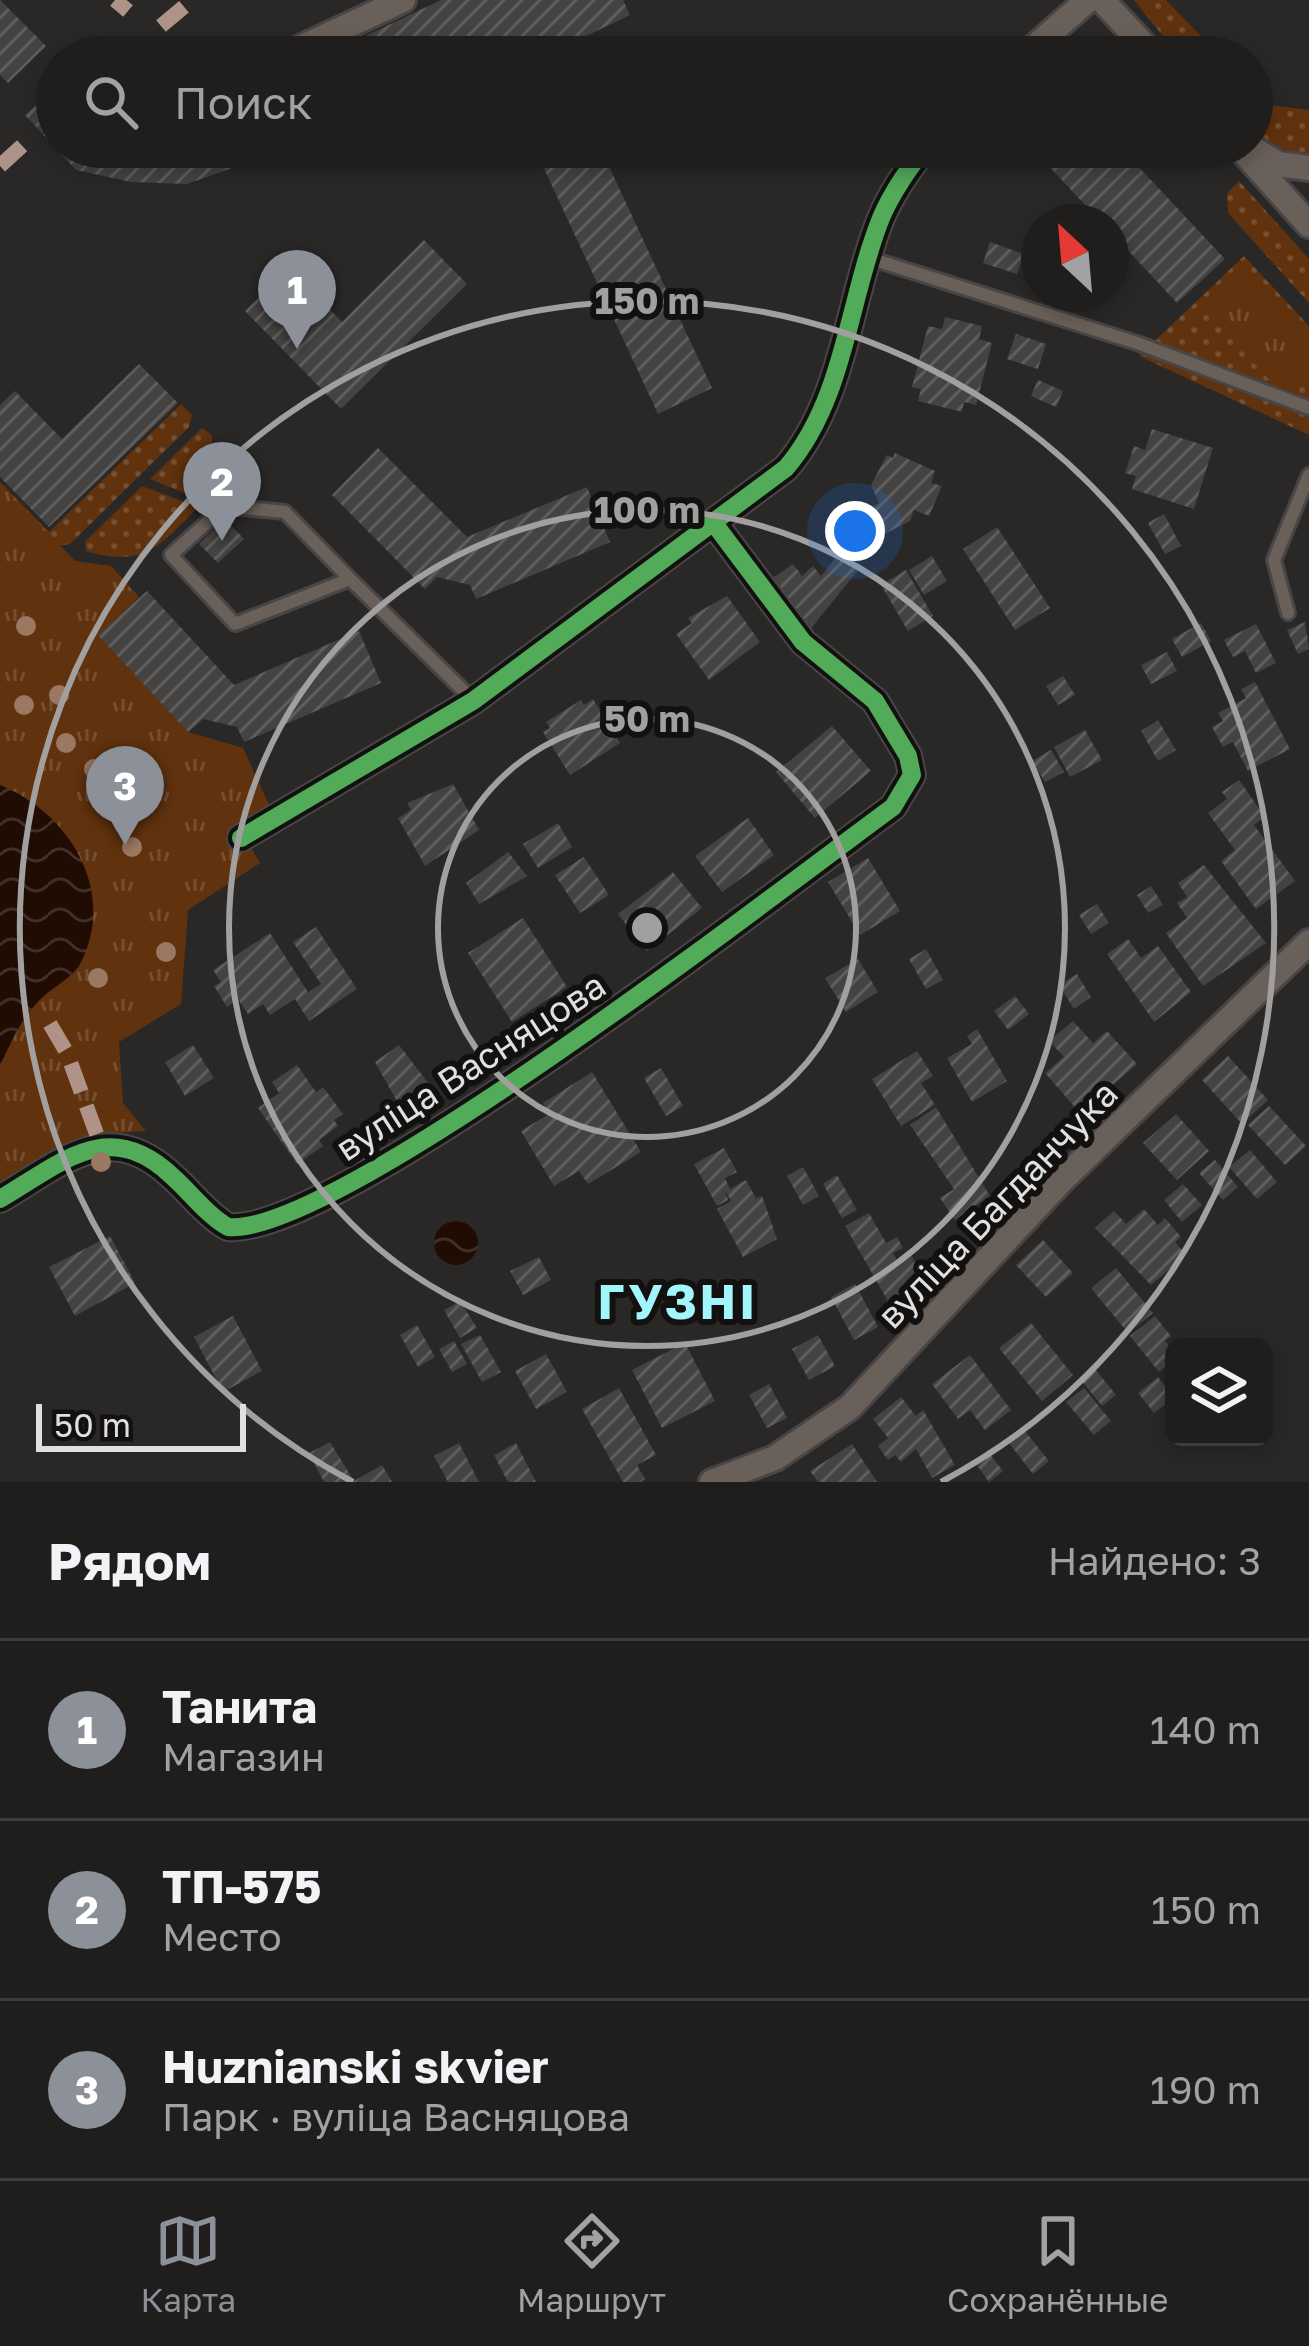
<!DOCTYPE html>
<html lang="ru">
<meta charset="utf-8">
<style>
:root{--surface:#201e1d;--page:#282726;--text:#f1f3f6;--muted:#a2a2a4;--line:#3d3c3b;--accent:#8c9099}
body{margin:0;font-family:"Golos Text",sans-serif;background:var(--page);color:var(--text)}
.controls{position:absolute;right:36px;bottom:36px;display:grid;overflow:hidden;border-radius:18px;box-shadow:0 6px 18px #0003}
.controls button{width:108px;height:108px;display:grid;place-items:center;padding:0;border:0;border-bottom:3px solid var(--line);background:var(--surface);color:var(--text);font:60px sans-serif}
.compass{position:absolute;left:1021px;top:204px;width:108px;height:108px;border-radius:50%;background:var(--surface);box-shadow:0 6px 18px #0003;rotate:334deg}
.scale{position:absolute;left:36px;bottom:30px;width:210px;box-sizing:border-box;padding-left:12px;border:6px solid #e2e0df;border-top:0;font-size:33px;line-height:42px;white-space:nowrap;color:#e2e0df;-webkit-text-stroke:9px #121110;paint-order:stroke}
.you{position:absolute;left:855px;top:531px;width:42px;height:42px;margin:-30px;border:9px solid #fff;border-radius:50%;background:#1a73e8;box-shadow:0 0 0 18px #1a73e833}
.badge{display:grid;place-items:center;width:78px;height:78px;border-radius:50%;background:var(--accent);color:#fff;font-size:39px;font-weight:700}
.pin{position:absolute;translate:-50% -99px;filter:drop-shadow(0 3px 6px #0008)}
.pin::after{content:'';position:absolute;top:63px;width:42px;height:36px;background:inherit;clip-path:polygon(0 0,100% 0,50% 100%)}
.list{margin:0;padding:0;list-style:none}
h2{display:flex;justify-content:space-between;align-items:center;height:156px;margin:0;padding:0 48px;font-size:51px}
h2 small{font-size:39px;font-weight:400;color:var(--muted)}
.list li{display:grid;grid-template-columns:78px 1fr auto;gap:36px;align-items:center;box-sizing:border-box;height:180px;padding:0 48px;border-top:3px solid var(--line)}
.list b{display:block;font-size:45px;white-space:nowrap}
.list p{margin:0;font-size:39px;white-space:nowrap;color:var(--muted)}
.list em{font-size:39px;font-style:normal;color:var(--muted)}
.icon{flex:none;width:66px;height:66px;fill:none;stroke:currentColor;stroke-width:2;stroke-linecap:round;stroke-linejoin:round}
.map{position:relative;flex:none;width:1309px;height:1482px;overflow:hidden}
.search{position:absolute;background:var(--surface);box-shadow:0 6px 18px #0003;left:36px;right:36px;top:36px;height:132px;display:flex;align-items:center;gap:30px;box-sizing:border-box;padding:0 42px;border-radius:66px;color:var(--muted);font-size:45px}
.sheet{height:696px;background:var(--surface)}
nav{display:flex;justify-content:space-around;align-items:center;box-sizing:border-box;height:168px;border-top:3px solid var(--line);background:var(--surface);font-size:33px;color:var(--muted)}
nav a{display:grid;justify-items:center;gap:6px}
nav .on{color:var(--accent)}
.map>svg:first-child{display:block}
</style>
<div class="map">
<svg width="1309" height="1482" viewBox="0 0 1309 1482">
<defs>
<pattern id="grass-dots" width="8" height="8" patternUnits="userSpaceOnUse" patternTransform="scale(3)"><rect width="8" height="8" fill="#60320e"/><path d="M2 2h.1M6 6h.1" fill="none" stroke="#764f31" stroke-width="1.8" stroke-linecap="round"/></pattern>
<pattern id="park-tufts" width="24" height="20" patternUnits="userSpaceOnUse" patternTransform="scale(3)"><rect width="24" height="20" fill="#60320e"/><path d="M3 7l-1-3M5 7V3M7 7l1-3M15 17l-1-3M17 17v-4M19 17l1-3" fill="none" stroke="#764f31"/></pattern>
<pattern id="water-waves" width="16" height="10" patternUnits="userSpaceOnUse" patternTransform="scale(3)"><rect width="16" height="10" fill="#210c04"/><path d="M0 5q4-4 8 0t8 0" fill="none" stroke="#412f28"/></pattern>
<pattern id="building-hatch" width="6" height="6" patternUnits="userSpaceOnUse" patternTransform="scale(3)"><rect width="6" height="6" fill="#444342"/><path d="M-1 1l2-2M0 6l6-6M5 7l2-2" fill="none" stroke="#5f5e5d"/></pattern>
</defs>
<rect width="100%" height="100%" fill="#2a2827"/>
<path fill="url(#grass-dots)" d="M1134,0H1166L1221,57H1180Z
M1252,103L1309,110V155L1275,147L1252,133Z
M1239,181L1309,259V303L1228,213L1227,194Z
M1244,256L1309,326V435L1139,356Z
M181,404L192,415L189,427L70,544L48,547L0,526V482L49,532Z
M202,428L212,435V489L204,501L150,479Z
M142,486L198,507C158,547 145,568 86,551L85,542Z"/>
<path fill="url(#park-tufts)" d="M1245,268L1309,335V366L1281,392L1202,308Z
M0,482L75,561L111,566L139,597L99,635L188,732L243,748L270,807L239,827L260,863L188,910L181,1004L119,1042L123,1103L146,1131C79,1134 55,1147 0,1185Z"/>
<path fill="url(#water-waves)" d="M0,785C70,813 119,893 79,966C72,977 54,987 44,996C22,1016 12,1040 0,1066Z
M434 1243a22 22 0 1 1 44 0a22 22 0 1 1-44 0Z"/>
<path fill="url(#building-hatch)" d="M0,0L46,46L8,83L0,75Z
M441,0H623L630,15L555,51L557,57H491L488,51L476,57H321Z
M57,86V147H245L249,162L187,184L131,182L76,170L25,115Z
M534,147H600L712,388L658,414Z
M1059,147H1120L1225,259L1177,303L1111,232V222H1101L1044,161Z
M424,240L467,284L341,409L245,311L289,268L342,322Z
M990,242L1024,254L1017,274L983,263Z
M945,317L982,326L979,339L992,343L976,405L964,402L962,412L918,401L921,389L912,387L928,326L942,329Z
M1016,334L1046,344L1038,369L1007,359Z
M139,364L178,403L49,527L0,477V405L15,391L62,439Z
M1038,380L1063,391L1056,407L1031,396Z
M1152,429L1213,448L1194,509L1132,489L1136,476L1125,473L1134,446L1145,450Z
M378,448L467,537L587,487L610,542L476,599L470,585L437,577L425,589L332,495Z
M895,453L935,471L931,483L942,486L929,516L914,510L910,521L855,549L842,522L879,503L871,485L887,455L893,458Z
M1164,514L1181,546L1165,554L1148,523Z
M225,519L244,539L218,563L199,544Z
M997,527L1050,608L1015,630L963,549Z
M841,551L859,569L807,633L770,580L793,564L802,576L813,566L821,576Z
M932,556L947,581L924,595L909,570Z
M906,570L933,616L908,631L881,585Z
M147,591L234,685L359,631L381,683L244,742L237,727L203,719L188,732L98,635Z
M727,596L760,642L709,680L676,634L692,623L688,618Z
M1305,622L1309,649L1298,654L1287,630Z
M1201,623L1211,641L1182,657L1172,639Z
M1256,624L1276,663L1256,673L1245,651L1233,657L1224,640Z
M1167,652L1177,671L1151,684L1141,665Z
M1063,676L1075,695L1058,705L1046,686Z
M1255,682L1290,749L1248,771L1233,742L1223,747L1212,727L1223,721L1218,713L1246,698L1241,689Z
M593,699L620,743L570,775L543,732L550,728L546,722L581,700L584,705Z
M1158,720L1176,750L1158,761L1141,731Z
M832,726L871,771L815,818L776,772Z
M1085,730L1102,760L1070,777L1054,747Z
M1051,750L1064,772L1045,782L1032,761Z
M1239,780L1265,817L1254,825L1295,881L1256,909L1221,861L1235,850L1208,813L1227,799L1222,792Z
M453,784L479,830L425,866L398,818L411,810L407,803Z
M748,818L774,855L722,892L695,856Z
M558,823L572,847L538,868L523,844Z
M508,852L527,876L479,904L466,883Z
M584,857L609,895L580,913L555,875Z
M868,858L900,911L860,935L828,882Z
M1204,865L1266,943L1203,986L1166,933L1187,918L1177,903L1187,897L1178,883Z
M673,872L702,908L647,951L618,914Z
M1151,886L1163,905L1148,913L1137,895Z
M1097,904L1109,923L1091,934L1079,915Z
M523,918L567,987L512,1022L468,953Z
M316,927L357,989L309,1021L295,999L270,1015L263,1004L248,1014L238,999L227,1007L214,986L221,982L213,970L270,933L308,992L321,984L293,942Z
M1128,939L1141,958L1158,946L1191,992L1154,1022L1107,954Z
M926,949L943,980L926,989L909,959Z
M858,959L878,992L846,1012L825,978Z
M1077,974L1091,997L1074,1009L1059,985Z
M1015,996L1029,1014L1008,1030L994,1011Z
M1073,1021L1093,1043L1107,1031L1137,1064L1080,1113L1045,1073L1064,1057L1049,1041Z
M977,1029L1007,1081L972,1102L947,1058L972,1044L967,1036Z
M193,1045L214,1078L185,1096L165,1062Z
M399,1045L439,1097L407,1119L375,1062Z
M917,1051L933,1076L921,1083L935,1105L901,1126L872,1079Z
M1228,1056L1268,1100L1242,1124L1202,1080Z
M297,1065L316,1092L323,1087L343,1114L334,1120L338,1126L319,1140L323,1146L297,1164L258,1108L279,1093L272,1082Z
M661,1068L683,1106L666,1116L644,1078Z
M592,1072L641,1152L588,1184L579,1171L554,1186L521,1131L549,1114L543,1103Z
M1269,1106L1306,1146L1285,1165L1248,1125Z
M936,1107L990,1196L955,1220L940,1198L954,1189L910,1125Z
M1176,1114L1209,1151L1177,1180L1143,1143Z
M724,1148L737,1172L725,1178L730,1189L746,1180L756,1198L762,1196L777,1239L743,1257L717,1209L731,1201L725,1190L728,1200L717,1206L694,1164Z
M1250,1150L1277,1182L1257,1199L1229,1167Z
M1215,1160L1238,1187L1223,1200L1199,1173Z
M803,1167L819,1196L803,1205L787,1176Z
M837,1175L857,1210L842,1218L823,1184Z
M1183,1184L1202,1205L1182,1222L1164,1200Z
M1144,1209L1158,1225L1165,1218L1181,1237L1175,1242L1186,1255L1151,1285L1095,1228L1114,1211L1126,1224Z
M869,1213L886,1243L897,1237L903,1248L893,1253L898,1262L911,1255L930,1289L893,1310L845,1226Z
M110,1236L135,1283L75,1316L49,1267Z
M1043,1240L1073,1273L1046,1297L1016,1265Z
M539,1257L551,1280L523,1295L510,1271Z
M1116,1268L1153,1313L1128,1333L1091,1288Z
M855,1284L878,1327L854,1340L831,1297Z
M460,1301L477,1328L460,1338L444,1310Z
M233,1316L262,1371L223,1392L194,1337Z
M1155,1316L1171,1336L1165,1341L1174,1351V1360L1159,1372L1130,1336Z
M1031,1323L1073,1375L1042,1401L999,1348Z
M417,1325L435,1357L418,1367L400,1335Z
M480,1335L501,1372L482,1382L461,1344Z
M818,1335L835,1366L809,1380L792,1349Z
M454,1341L467,1364L452,1372L439,1349Z
M685,1343L715,1401L662,1428L632,1370Z
M546,1354L567,1392L536,1409L515,1371Z
M970,1355L1011,1410L985,1430L970,1410L958,1419L932,1384Z
M1095,1369L1116,1395L1102,1406L1081,1380Z
M1158,1377L1174,1398L1154,1413L1138,1393Z
M769,1384L787,1418L767,1428L749,1395Z
M619,1388L656,1455L637,1465L645,1479L641,1482H623L582,1409Z
M1084,1388L1111,1421L1094,1435L1066,1402Z
M901,1397L916,1416L923,1410L955,1465L932,1478L916,1449L901,1462L895,1455L888,1460L878,1446L888,1438L873,1419Z
M1024,1430L1049,1461L1033,1474L1008,1442Z
M330,1442L354,1481L382,1465L392,1482H324L309,1453Z
M459,1443L479,1482H448L434,1456Z
M516,1443L536,1482H508L494,1455Z
M852,1444L877,1482H818L810,1471Z
M990,1454L1003,1471L989,1482L976,1464Z"/>
<g fill="none" stroke-linecap="round" stroke-linejoin="round">
<defs>
<path id="service" d="M869,258L1137,343L1309,408
M350,579L285,512L225,506L171,555L235,624L350,579L473,700
M1288,613L1274,560L1309,475"/>
<path id="minor" d="M1102,0L1155,57
M281,57L403,0
M1023,57L1088,0
M1239,147L1309,225
M1250,147L1278,164L1309,168
M241,838L473,701L786,468C845,399 848,300 881,218C892,192 908,170 925,147
M0,1199C63,1162 109,1116 173,1177C191,1193 207,1215 228,1227C335,1237 786,885 893,807L912,775L908,756L875,701L803,642L716,526
M712,1482L775,1458L850,1407L1062,1180L1309,942"/>
</defs>
<use href="#service" stroke="#474545" stroke-width="18"/>
<use href="#minor" stroke="#474545" stroke-width="30"/>
<use href="#service" stroke="#6a605a" stroke-width="12"/>
<use href="#minor" stroke="#6a605a" stroke-width="24"/>
<path stroke="#af9288" stroke-width="15" stroke-dasharray="30 15" stroke-linecap="butt" d="M115,0L128,11
M161,26L192,0
M0,166L23,145
M50,1024L67,1053L101,1146"/>
<defs>
<path id="cycleway" d="M241,838L473,701L786,468C845,399 848,300 881,218C892,192 908,170 925,147
M0,1199C63,1162 109,1116 173,1177C191,1193 207,1215 228,1227C335,1237 786,885 893,807L912,775L908,756L875,701L803,642L716,526"/>
</defs>
<use href="#cycleway" stroke="#121110" stroke-width="26"/>
<use href="#cycleway" stroke="#51ab58" stroke-width="18"/>
</g>
<g fill="#9b7861">
<circle cx="26" cy="626" r="10"/>
<circle cx="59" cy="695" r="10"/>
<circle cx="24" cy="705" r="10"/>
<circle cx="66" cy="743" r="10"/>
<circle cx="94" cy="769" r="10"/>
<circle cx="132" cy="847" r="10"/>
<circle cx="166" cy="952" r="10"/>
<circle cx="98" cy="978" r="10"/>
<circle cx="101" cy="1162" r="10"/>
</g>
<g fill="none" stroke="#a2a09f" stroke-width="6">
<circle cx="647" cy="928" r="209"/>
<circle cx="647" cy="928" r="418"/>
<path d="M353 1482A627 627 0 1 1 941 1482"/>
</g>
<g text-anchor="middle" dominant-baseline="central" stroke-width="12" stroke-linejoin="round" paint-order="stroke">
<g font-size="36" fill="#e2e0df" stroke="#121110">
<text transform="translate(470 1066) rotate(-33)">вуліца Васняцова</text>
<text transform="translate(997 1204) rotate(-46)">вуліца Багданчука</text>
</g>
<g font-size="48" font-weight="bold" letter-spacing="3" fill="#a3f5fc" stroke="#121110">
<text x="678" y="1301">ГУЗНІ</text>
</g>
</g>
<circle cx="647" cy="928" r="18" fill="#a2a09f" stroke="#121110" stroke-width="6"/>
<g font-size="36" text-anchor="middle" font-weight="bold" fill="#a2a09f" stroke="#121110" stroke-width="12" stroke-linejoin="round" paint-order="stroke">
<text x="647" y="314">150 m</text>
<text x="647" y="523">100 m</text>
<text x="647" y="732">50 m</text>
</g>
</svg>
<div class="controls">
<button><svg class="icon" aria-label="layers" viewBox="0 0 24 24"><path d="M12 4l9 5-9 5-9-5zM3 14l9 5 9-5"/></svg></button>
</div>
<svg class="compass" viewBox="-18 -18 36 36"><path d="M0-13l5 13h-10z" fill="#e53935"/><path d="M0 13l5-13h-10z" fill="#a2a2a4"/></svg>
<div class="scale">50 m</div>
<div class="you"></div>
<div class="pin badge" style="left:297px;top:349px">1</div>
<div class="pin badge" style="left:222px;top:541px">2</div>
<div class="pin badge" style="left:125px;top:845px">3</div>
<div class="search"><svg class="icon" aria-label="search" viewBox="0 0 24 24"><circle cx="10" cy="10" r="6"/><path d="M15 15l6 6"/></svg>Поиск</div>
</div>
<section class="sheet">
<h2>Рядом<small>Найдено: 3</small></h2>
<ul class="list">
<li><span class="badge">1</span><div><b>Танита</b><p>Магазин</p></div><em>140 m</em></li>
<li><span class="badge">2</span><div><b>ТП-575</b><p>Место</p></div><em>150 m</em></li>
<li><span class="badge">3</span><div><b>Huznianski skvier</b><p>Парк · вуліца Васняцова</p></div><em>190 m</em></li>
</ul>
</section>
<nav>
<a class="on"><svg class="icon" aria-label="map" viewBox="0 0 24 24"><path d="M3 6l6-2 6 2 6-2v14l-6 2-6-2-6 2zM9 4v14M15 6v14"/></svg>Карта</a>
<a><svg class="icon" aria-label="directions" viewBox="0 0 24 24"><path d="M12 3l9 9-9 9-9-9zM9 14v-3h6M13 9l2 2-2 2"/></svg>Маршрут</a>
<a><svg class="icon" aria-label="saved" viewBox="0 0 24 24"><path d="M7 4h10v16l-5-4-5 4z"/></svg>Сохранённые</a>
</nav>
